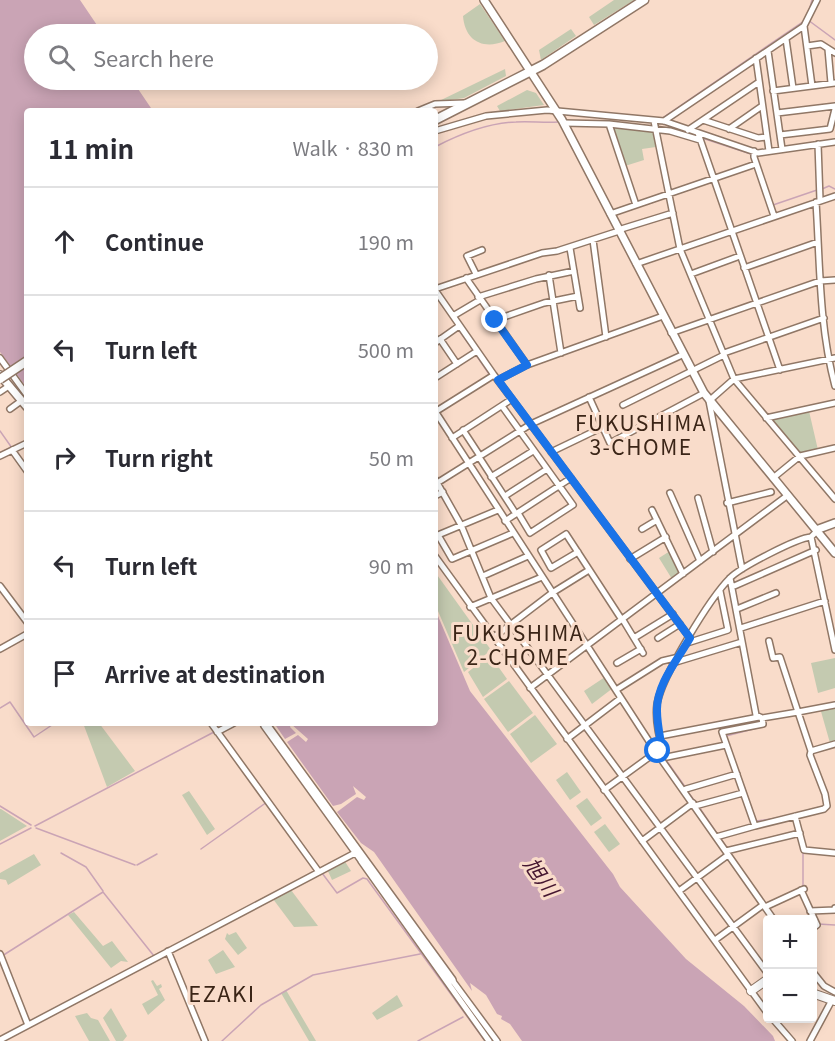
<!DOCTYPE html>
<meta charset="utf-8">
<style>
:root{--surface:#fff;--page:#f2f2f3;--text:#2b2b33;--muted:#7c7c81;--line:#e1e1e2}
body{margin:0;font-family:Georgia,"Noto Sans JP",serif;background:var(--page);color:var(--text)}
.controls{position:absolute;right:18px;bottom:18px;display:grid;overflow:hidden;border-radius:6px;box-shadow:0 3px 15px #0003}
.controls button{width:54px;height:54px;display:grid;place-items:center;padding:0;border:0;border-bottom:2px solid var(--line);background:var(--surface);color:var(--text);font:30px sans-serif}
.stop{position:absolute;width:18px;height:18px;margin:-14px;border:4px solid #1a73e8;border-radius:50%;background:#fff}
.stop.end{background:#1a73e8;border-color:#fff;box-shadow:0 2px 6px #0008}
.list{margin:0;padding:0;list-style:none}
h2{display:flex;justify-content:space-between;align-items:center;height:78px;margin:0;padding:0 24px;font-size:26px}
h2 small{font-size:20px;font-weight:400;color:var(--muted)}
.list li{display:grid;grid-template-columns:39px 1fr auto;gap:18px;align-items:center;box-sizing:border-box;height:108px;padding:0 24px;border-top:2px solid var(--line)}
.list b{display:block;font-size:22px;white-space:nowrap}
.list em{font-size:20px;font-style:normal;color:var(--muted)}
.icon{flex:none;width:33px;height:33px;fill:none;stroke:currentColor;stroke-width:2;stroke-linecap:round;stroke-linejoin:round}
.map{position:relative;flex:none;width:835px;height:1041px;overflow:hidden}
.search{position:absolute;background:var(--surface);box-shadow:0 3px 15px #0003;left:24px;top:24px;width:414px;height:66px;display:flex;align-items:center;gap:15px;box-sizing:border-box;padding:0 21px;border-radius:33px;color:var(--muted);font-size:22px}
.panel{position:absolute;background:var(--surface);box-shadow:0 3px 15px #0003;left:24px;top:108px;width:414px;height:618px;border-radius:6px}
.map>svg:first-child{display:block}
</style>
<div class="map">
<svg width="835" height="1041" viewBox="0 0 835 1041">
<rect width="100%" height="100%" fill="#f9dcca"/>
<path fill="#c4cab0" d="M614,0H634L594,25L589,17Z
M480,4L505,41C483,50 465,41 463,16Z
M571,29L576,36L541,60L539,50Z
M505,69L506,76L464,98L437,102Z
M527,90L536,93L544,105L500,111L497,106Z
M611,126L653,132L656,147L642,149L644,160L625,166Z
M809,411L818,450L800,454L770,419Z
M670,551L680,571L672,579L659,558Z
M435,572L491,650L464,672L435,604Z
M490,655L507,679L483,697L468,672Z
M835,658V688L818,693L811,663Z
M605,677L613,688L592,704L584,691Z
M509,681L533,713L508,732L484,699Z
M835,706V742L830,743L820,708Z
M535,715L557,744L531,763L510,734Z
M83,723H99L135,771L107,787Z
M567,772L581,792L570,800L556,780Z
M189,791L215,829L207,835L182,795Z
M587,798L602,818L591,826L576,806Z
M1,809L27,826L0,841V809Z
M605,824L620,844L609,852L594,832Z
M34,854L41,865L8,885L6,880L0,879V873Z
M344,860L351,871L332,880L327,869Z
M291,890L318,926L294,927L273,899Z
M74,912L103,946L112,941L128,962L121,961L111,968L68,915Z
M236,932L247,948L238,955L225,939L227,933L229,935Z
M223,950L235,967L216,974L208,960Z
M153,980L157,986L161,984L162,987L159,989L165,1000L148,1015L142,1004L158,995L151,981Z
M286,990L316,1041H309L281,993Z
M397,995L403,1006L377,1020L372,1013Z
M111,1008L127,1036L123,1041H116L103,1018Z
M87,1013L91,1018L98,1020L110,1041H89L75,1016Z"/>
<path fill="#caa4b5" d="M0,0H80L103,34H34V80H132L153,111H27V388L0,352Z
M435,609L470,691L613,874L620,887L686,959L744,1006L773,1036L775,1041H522L510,1024L501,1019L502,1016L497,1014L486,995L470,983L472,991L374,852L361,843L337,812L357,797L364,800L366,797L353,786L356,794L341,804L333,806L287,742L298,735L306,742L308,739L291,724L290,727L296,733L285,739L274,723H435Z"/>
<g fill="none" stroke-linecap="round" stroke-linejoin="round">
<path stroke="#caa4b5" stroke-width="1.5" d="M809,11L812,0
M808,20L835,40
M661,119L804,21
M578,121H588
M670,128L697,136
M702,138L751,154
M435,147C460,134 488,123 516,122C530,121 544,123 558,122
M822,189L829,186L835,189
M773,205L817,190
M458,329L473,350
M476,355L489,374
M493,379L508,398
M711,395L722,386
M511,403L522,417
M0,431L12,448
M0,453L10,448
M0,708L10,702L34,737L55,723
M726,736L761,727
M666,760L686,788
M744,786L756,821L792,816
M688,792L696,803
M0,806L31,825
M699,807L718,835
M35,826L214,732
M36,828L135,865
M721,839L735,860
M0,844L31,828
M201,849L267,802
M61,853L86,867L103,891
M137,865L157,854
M322,873L337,893L363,878L367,879L485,1041
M803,886V852
M818,924L835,925
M2,956L103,892L154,956
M222,1041L261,1005L313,975L420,954
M418,1041L463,1017"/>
<defs>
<path id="minor" d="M804,26L812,86
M786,39L793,88
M807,46L821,44L835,53
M828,49L831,83
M768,51L782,149
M756,58L769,151
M773,91L835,83
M418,111L435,104L465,103
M777,113L835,106
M703,120L758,138L767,137
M654,121L680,249L734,379L835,499
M664,121L804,26L817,0
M564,123L609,124L636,205
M609,124L670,131L700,140
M729,129L762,106
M688,130L759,82
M435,131L486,116L547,110L664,121L758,153L835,142
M698,133L780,370
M780,135L830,129L835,109
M818,144L820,200
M754,151V157L774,216
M816,202C820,263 819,326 835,386
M610,214L756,164
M618,230L673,213
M593,240L606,337
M570,248L580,308
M636,264L835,196
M744,268L818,242
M476,274L467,256L482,250
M691,274L740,256
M549,275L561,353
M466,278L527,365
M435,289L542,253L557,251L619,231
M435,290L494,375L690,638
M478,297L536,279L574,271
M453,316L480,300
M495,320L544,303L578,296
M671,333L820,281L835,280
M440,339L457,364
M435,343L459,326
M724,353L824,318
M0,358L27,395
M435,378L477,351
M498,380L527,365L663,316
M0,392L9,386
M589,397L610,443L704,393
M623,405L724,355
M502,406L573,505L530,533L518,513
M10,409L21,401
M435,411L656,752L774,920
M435,412L494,375
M766,418L835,403
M463,430L480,456
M452,438L512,399
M12,450L27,471
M551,452L603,427
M0,456L27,443
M479,457L516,514
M491,477L533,451
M773,478L800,456L835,448
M435,479L461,525L491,598L768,974
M437,483L531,424L682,355
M670,493L700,561
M435,496L443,492
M505,496L547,469
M698,498L713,552
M727,503L771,492
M498,510L438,535L452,559L513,533
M652,510L683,574
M505,521L571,478
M642,529L657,520
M811,537L835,650
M578,552L551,568L541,550L566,534L622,620
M435,556L768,1014
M630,559L666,537
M742,569L709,401L734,379L835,358
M483,576L528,556
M730,578L756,715L762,718L798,712L811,751L810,755L825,794L827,806L824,809L755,826L722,732L763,724L762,718
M0,586L27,622
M732,587L816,550
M470,607L542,577
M737,609L776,593
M623,620L643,653
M741,628L825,601
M493,638L552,593L589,570
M634,638L673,614
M658,638L680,624
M769,641L773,658L780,657L782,663L798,712L835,705
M687,643L728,630L720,591
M0,649L27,634
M676,662L742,642
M617,663L641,649
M530,688L788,495
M616,690L662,661L679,657
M211,723L319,872
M264,726L362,862
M217,732L234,723
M660,736L759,717
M567,739L621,698
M726,745L667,757C659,744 655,719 657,704C662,676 710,598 730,578C741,567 797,538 811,537L817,531
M811,751L835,744
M686,789L737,774
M604,790L659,750
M695,806L743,793
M795,816L804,850L835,853
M716,837L755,826
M642,841L693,803
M726,851L800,833
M361,861L489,1041
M801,890L817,925L812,929
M679,891L728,855
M765,907L804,889
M810,911L835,910V908
M715,940L763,905
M168,951L205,1041
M0,954L28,1025
M812,971L824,986L835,992
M452,980L497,1041
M772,1018L792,1041
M0,1040L355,853
M810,1041L832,1000"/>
<path id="tertiary" d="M484,0L562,120L704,393L835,553
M0,375L27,407
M816,530L835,523
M265,723L452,980"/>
<path id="secondary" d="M751,991L768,979
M812,993L835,1001"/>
<path id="primary" d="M435,120L543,65L644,0"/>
</defs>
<use href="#minor" stroke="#907766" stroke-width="8"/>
<use href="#tertiary" stroke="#907766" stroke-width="10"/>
<use href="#secondary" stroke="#907766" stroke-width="10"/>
<use href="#primary" stroke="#907766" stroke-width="11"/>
<use href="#minor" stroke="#fff" stroke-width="5"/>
<use href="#tertiary" stroke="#fff" stroke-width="7"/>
<use href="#secondary" stroke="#fff" stroke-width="8"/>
<use href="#primary" stroke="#fff" stroke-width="8"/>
<defs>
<path id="primary-bridge" d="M0,379L27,361"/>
</defs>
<use href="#primary-bridge" stroke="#907766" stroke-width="11" stroke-linecap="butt"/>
<use href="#primary-bridge" stroke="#fff" stroke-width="8"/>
</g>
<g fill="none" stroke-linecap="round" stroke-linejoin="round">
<path stroke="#1a73e8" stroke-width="8" d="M495,320L527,365L498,380L690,638C678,659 656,685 657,711C657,723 660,737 662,749L658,751"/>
</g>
<g text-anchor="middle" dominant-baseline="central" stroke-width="6" stroke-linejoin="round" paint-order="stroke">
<g font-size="21" letter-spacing="1.5" fill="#3b2517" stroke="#f9dcca">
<text x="641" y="422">FUKUSHIMA<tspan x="641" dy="24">3-CHOME</tspan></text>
<text x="518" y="632">FUKUSHIMA<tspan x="518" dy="24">2-CHOME</tspan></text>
</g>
<g font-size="21" font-style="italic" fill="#451630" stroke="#f9dcca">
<text transform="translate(542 876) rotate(55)">旭川</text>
</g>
<g font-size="22" letter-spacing="1.5" fill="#3b2517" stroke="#f9dcca">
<text x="222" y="992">EZAKI</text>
</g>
</g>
</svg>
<div class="controls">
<button>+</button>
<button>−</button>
</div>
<div class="stop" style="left:658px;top:751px"></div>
<div class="stop end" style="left:495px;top:320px"></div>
<div class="search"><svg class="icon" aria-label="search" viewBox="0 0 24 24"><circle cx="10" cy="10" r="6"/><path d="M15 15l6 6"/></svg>Search here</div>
<section class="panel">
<h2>11 min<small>Walk · 830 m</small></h2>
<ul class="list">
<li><svg class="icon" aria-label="ahead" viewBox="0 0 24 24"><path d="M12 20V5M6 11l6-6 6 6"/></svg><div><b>Continue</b></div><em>190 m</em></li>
<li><svg class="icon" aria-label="left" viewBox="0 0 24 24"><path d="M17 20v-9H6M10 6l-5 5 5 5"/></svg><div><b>Turn left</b></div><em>500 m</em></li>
<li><svg class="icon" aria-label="right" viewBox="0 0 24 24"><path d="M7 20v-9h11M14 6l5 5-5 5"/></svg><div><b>Turn right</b></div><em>50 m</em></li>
<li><svg class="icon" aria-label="left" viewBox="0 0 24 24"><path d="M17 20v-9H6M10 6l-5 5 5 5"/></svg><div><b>Turn left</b></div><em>90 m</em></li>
<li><svg class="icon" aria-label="arrive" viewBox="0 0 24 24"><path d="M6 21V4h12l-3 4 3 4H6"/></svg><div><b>Arrive at destination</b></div></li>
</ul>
</section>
</div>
